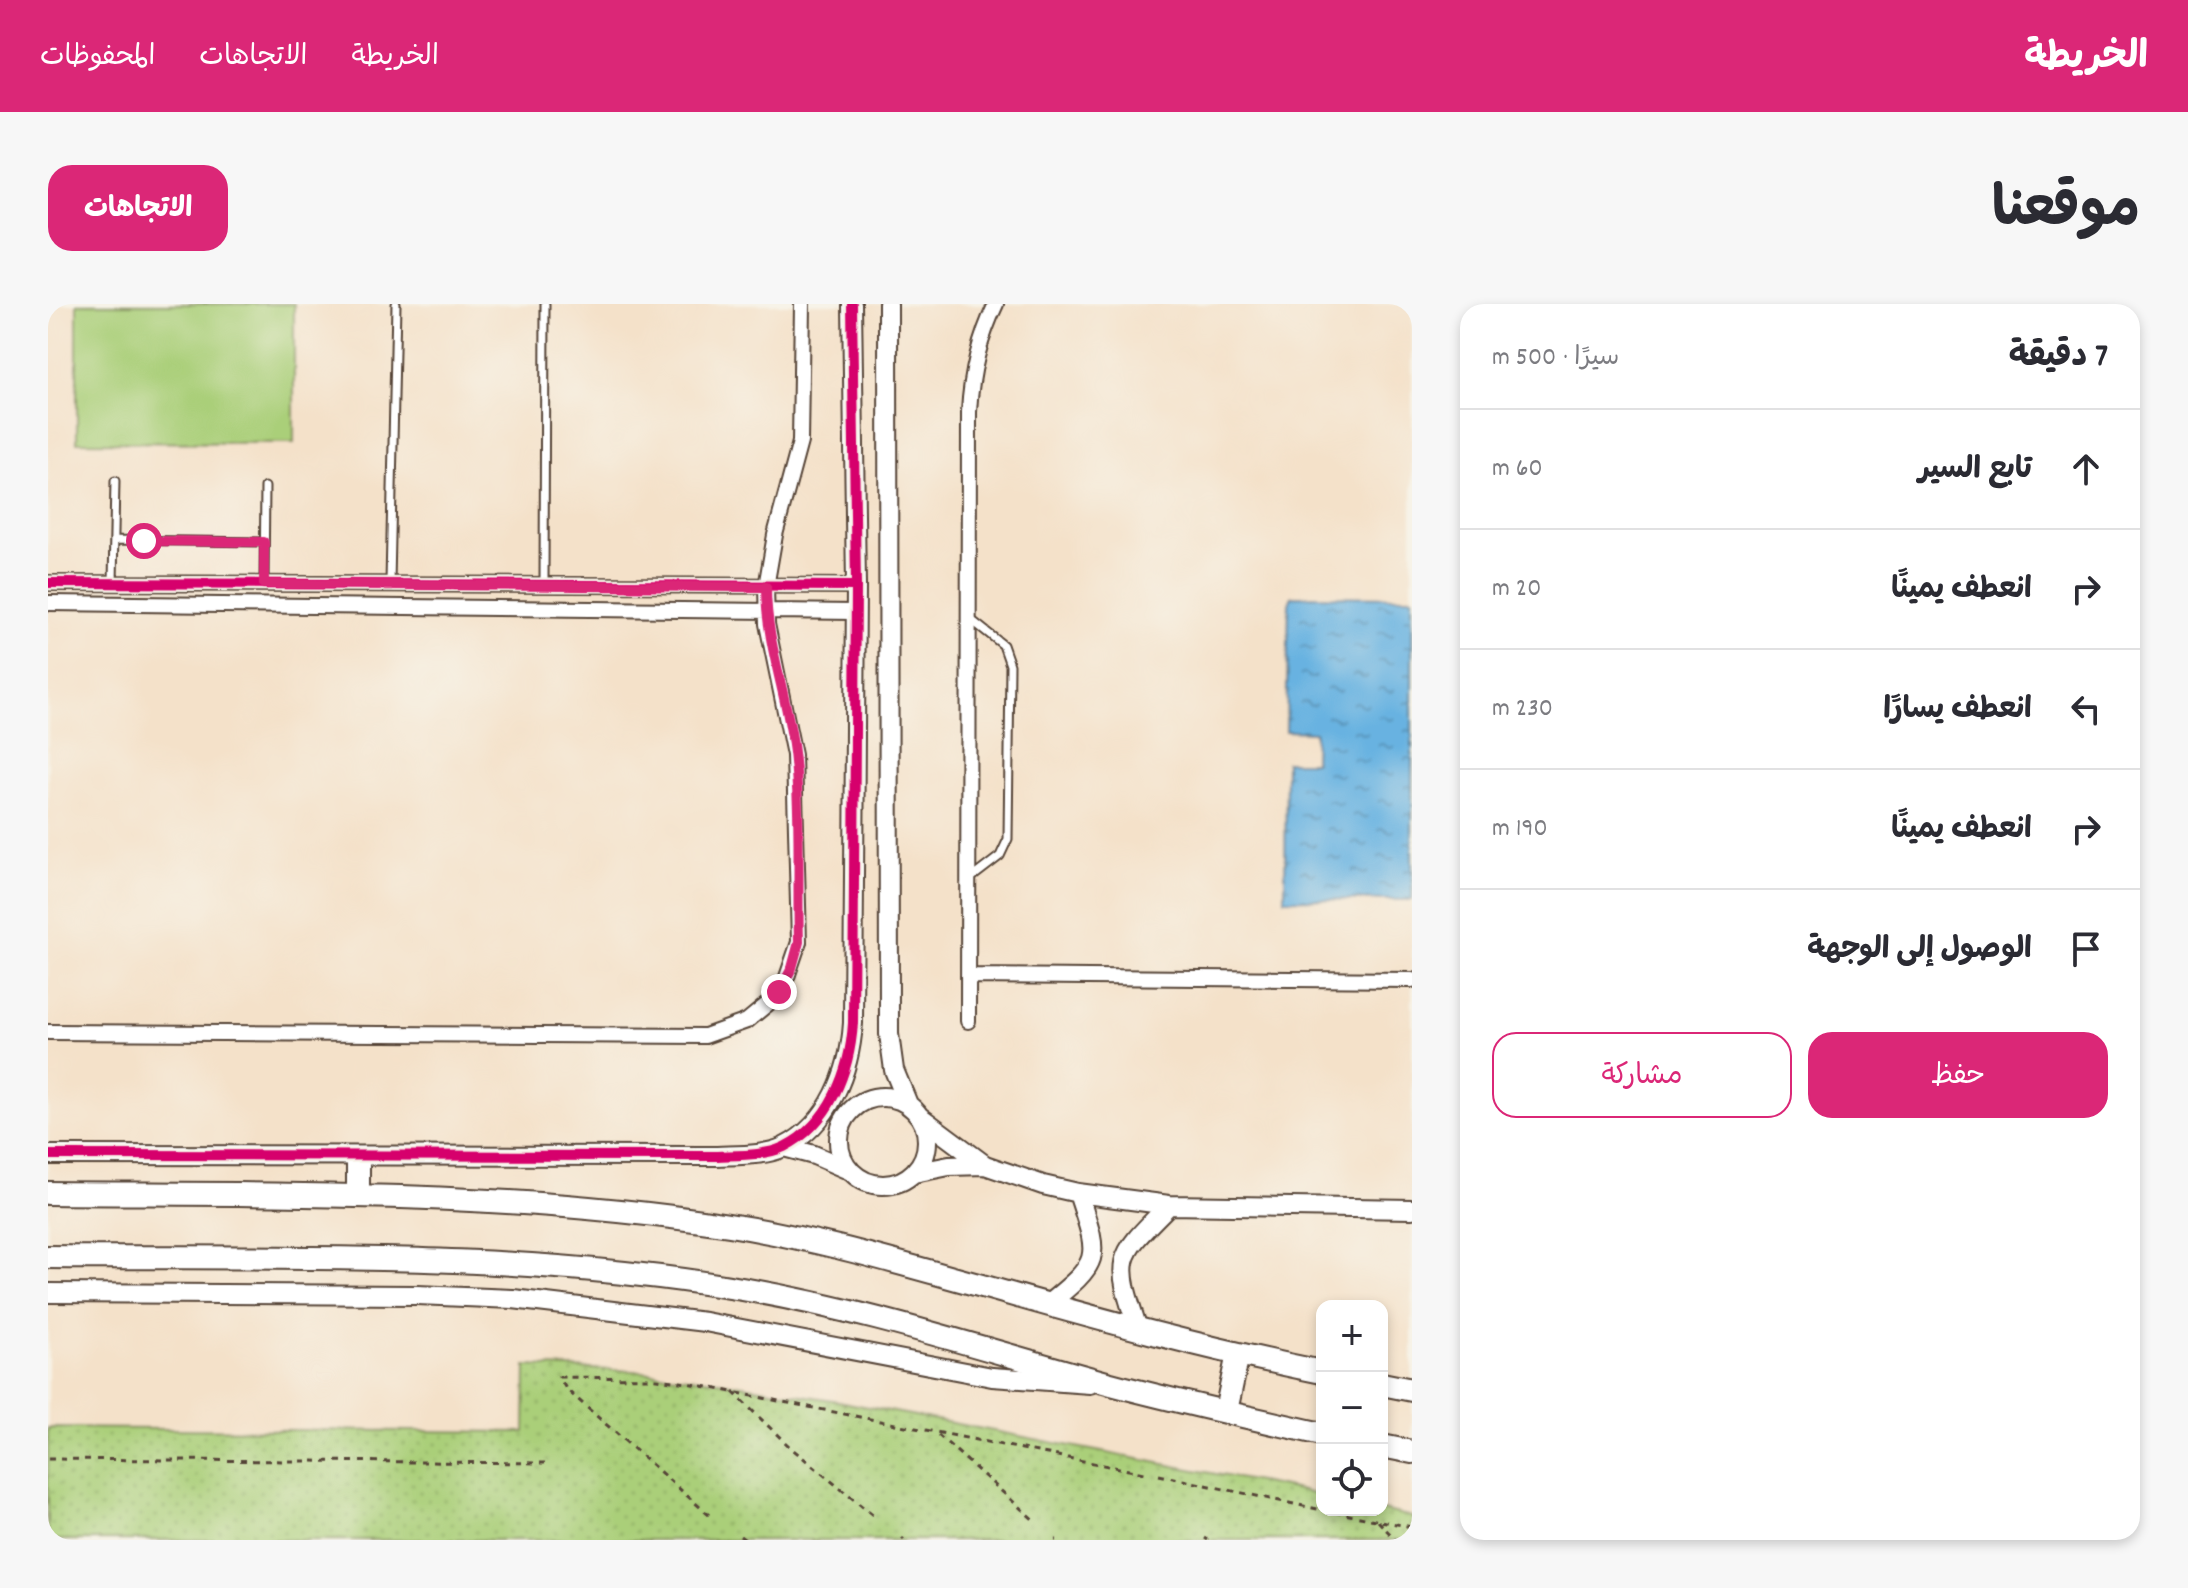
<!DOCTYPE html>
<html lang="ar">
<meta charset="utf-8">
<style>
:root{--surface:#fff;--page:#f7f7f7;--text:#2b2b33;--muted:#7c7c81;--line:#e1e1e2;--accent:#db2777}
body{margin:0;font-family:Dekko,"Playpen Sans Arabic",sans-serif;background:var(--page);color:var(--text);direction:rtl}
.controls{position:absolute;right:24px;bottom:24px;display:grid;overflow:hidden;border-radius:16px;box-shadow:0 4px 12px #0003}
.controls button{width:72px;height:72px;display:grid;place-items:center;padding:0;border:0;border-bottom:2px solid var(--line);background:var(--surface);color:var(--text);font:40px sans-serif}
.stop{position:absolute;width:24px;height:24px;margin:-18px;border:6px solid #db2777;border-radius:50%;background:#fff}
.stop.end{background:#db2777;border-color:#fff;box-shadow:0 2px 8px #0008}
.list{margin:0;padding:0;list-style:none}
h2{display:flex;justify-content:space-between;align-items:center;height:104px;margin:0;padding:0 32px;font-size:34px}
h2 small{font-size:26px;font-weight:400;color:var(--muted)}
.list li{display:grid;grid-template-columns:52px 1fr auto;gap:24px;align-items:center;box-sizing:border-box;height:120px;padding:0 32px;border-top:2px solid var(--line)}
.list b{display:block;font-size:30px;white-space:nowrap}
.list em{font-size:26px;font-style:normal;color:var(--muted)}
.actions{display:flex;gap:16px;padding:24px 32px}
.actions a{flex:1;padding:18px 0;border:2px solid var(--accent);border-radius:24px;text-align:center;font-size:28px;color:var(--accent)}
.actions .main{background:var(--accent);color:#fff}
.icon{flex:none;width:44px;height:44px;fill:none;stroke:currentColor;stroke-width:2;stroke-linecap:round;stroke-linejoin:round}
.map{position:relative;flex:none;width:1364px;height:1236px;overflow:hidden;direction:ltr;border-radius:24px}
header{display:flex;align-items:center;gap:48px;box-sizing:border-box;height:112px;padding:0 40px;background:var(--accent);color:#fff}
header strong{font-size:38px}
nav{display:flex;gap:44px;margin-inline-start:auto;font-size:28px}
.intro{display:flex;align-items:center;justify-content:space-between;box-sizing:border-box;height:192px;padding:0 48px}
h1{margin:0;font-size:56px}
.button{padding:20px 36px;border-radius:24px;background:var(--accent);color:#fff;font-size:28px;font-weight:700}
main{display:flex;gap:48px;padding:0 48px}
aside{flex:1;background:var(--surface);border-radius:24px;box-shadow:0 4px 12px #0003}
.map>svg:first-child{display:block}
</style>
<header>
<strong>الخريطة</strong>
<nav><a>الخريطة</a><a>الاتجاهات</a><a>المحفوظات</a></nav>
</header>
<div class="intro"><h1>موقعنا</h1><a class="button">الاتجاهات</a></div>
<main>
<aside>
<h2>7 دقيقة<small>سيرًا · 500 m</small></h2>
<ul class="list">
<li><svg class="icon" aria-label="ahead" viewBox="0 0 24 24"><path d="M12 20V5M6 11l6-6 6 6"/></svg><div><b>تابع السير</b></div><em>60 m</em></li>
<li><svg class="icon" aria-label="right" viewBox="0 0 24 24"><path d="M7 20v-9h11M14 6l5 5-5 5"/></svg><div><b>انعطف يمينًا</b></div><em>20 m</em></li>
<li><svg class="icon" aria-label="left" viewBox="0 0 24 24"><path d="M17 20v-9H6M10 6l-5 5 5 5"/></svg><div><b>انعطف يسارًا</b></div><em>230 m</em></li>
<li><svg class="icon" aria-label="right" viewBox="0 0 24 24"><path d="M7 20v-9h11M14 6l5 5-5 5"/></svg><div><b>انعطف يمينًا</b></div><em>190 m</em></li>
<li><svg class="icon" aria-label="arrive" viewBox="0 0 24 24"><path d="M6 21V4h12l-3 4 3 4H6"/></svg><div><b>الوصول إلى الوجهة</b></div></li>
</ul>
<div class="actions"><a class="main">حفظ</a><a>مشاركة</a></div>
</aside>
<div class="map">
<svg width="1364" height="1236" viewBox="0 0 1364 1236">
<defs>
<pattern id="park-dots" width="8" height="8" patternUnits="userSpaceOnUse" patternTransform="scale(2)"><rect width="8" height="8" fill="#aacf79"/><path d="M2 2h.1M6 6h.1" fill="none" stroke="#93b268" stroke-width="1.8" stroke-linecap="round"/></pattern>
<pattern id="water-ripples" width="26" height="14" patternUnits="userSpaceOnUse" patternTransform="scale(2)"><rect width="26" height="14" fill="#68b2e1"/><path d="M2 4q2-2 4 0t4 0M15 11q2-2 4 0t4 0" fill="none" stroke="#5791b6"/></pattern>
</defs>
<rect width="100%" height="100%" fill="#f7f3e8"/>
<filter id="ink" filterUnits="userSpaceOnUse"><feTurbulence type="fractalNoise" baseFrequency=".0125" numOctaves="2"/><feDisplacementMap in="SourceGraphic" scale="16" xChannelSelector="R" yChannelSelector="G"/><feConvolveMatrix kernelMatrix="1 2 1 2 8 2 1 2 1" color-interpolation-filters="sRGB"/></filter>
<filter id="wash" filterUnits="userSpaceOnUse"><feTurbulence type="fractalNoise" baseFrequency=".006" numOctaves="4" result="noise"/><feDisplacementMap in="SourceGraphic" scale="32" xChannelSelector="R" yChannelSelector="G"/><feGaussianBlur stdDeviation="1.8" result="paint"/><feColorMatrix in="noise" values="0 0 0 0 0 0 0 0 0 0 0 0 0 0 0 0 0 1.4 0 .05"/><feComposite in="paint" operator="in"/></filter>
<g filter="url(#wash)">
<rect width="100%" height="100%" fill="#f4e1c9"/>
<path fill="url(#park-dots)" stroke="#727c4c" stroke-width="2" d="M478,1062L584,1067L658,1075L784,1096L1246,1185L1274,1192V1206H1334L1364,1213V1236H0V1124L477,1128Z"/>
<path fill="#aacf79" stroke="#727c4c" stroke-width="2" d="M29,0H246V139L29,138Z"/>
<path fill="url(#water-ripples)" stroke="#526e80" stroke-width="2" d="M1244,292L1364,293V596L1237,595L1238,458H1266L1267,428L1238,427L1241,300Z"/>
</g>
<g filter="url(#ink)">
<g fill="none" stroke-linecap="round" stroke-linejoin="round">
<defs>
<path id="service" d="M66,236L216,238
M65,279L67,177
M342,279L348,0
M216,280L217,183
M496,282L497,0
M921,314L955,341L962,361L960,535L952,552L922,575"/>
<path id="minor" d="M0,279L808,282
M0,299L807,308
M920,672L1364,676
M920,717L921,108C923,69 931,35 948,0
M0,728L657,732L699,717L722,698L738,676L751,638L746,451L719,320L718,283L727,231L752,138L754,0"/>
<path id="tertiary" d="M840,0L841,730L846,766L860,800
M791 837a44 44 0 1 1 88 0a44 44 0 1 1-88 0Z
M874,814L937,861L995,881L1030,889L1121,901L1364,905
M736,843L766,851L803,867
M0,851L669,852C690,851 717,852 736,843C782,820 802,767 805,719L808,282L804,0
M866,869L901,862L937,861
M0,989L369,991L465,995L657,1018L944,1073L1042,1080
M999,1001C1054,956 1052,956 1030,889
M1090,1025C1066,953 1068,954 1121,901"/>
<path id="secondary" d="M310,854V892
M0,889C227,891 456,886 681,921C767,934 850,959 934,982C1046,1014 1159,1045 1274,1068
M0,953C231,955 465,946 694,985C818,1006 938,1046 1059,1079C1130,1098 1202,1114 1274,1130
M1334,1080L1364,1086
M1178,1107L1190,1050
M1334,1142L1364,1148"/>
</defs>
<use href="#service" stroke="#574538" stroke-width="11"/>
<use href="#minor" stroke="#574538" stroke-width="18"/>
<use href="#tertiary" stroke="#574538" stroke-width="22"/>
<use href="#secondary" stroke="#574538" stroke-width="26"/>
<path stroke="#574538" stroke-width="3" stroke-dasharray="6 6" stroke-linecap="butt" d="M685,1088L742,1143L827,1213
M890,1131L986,1216
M0,1155L497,1159
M1111,1171L1274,1206
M1275,1206L1364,1223
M661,1211L518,1085L511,1073L601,1074L639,1079L1096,1169
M1330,1217L1348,1236
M692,1232L697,1236
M854,1234L856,1236
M1157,1234L1160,1236
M1007,1236H1008"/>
<use href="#service" stroke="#fff" stroke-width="7"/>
<use href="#minor" stroke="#fff" stroke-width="14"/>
<use href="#tertiary" stroke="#fff" stroke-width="18"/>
<use href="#secondary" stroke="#fff" stroke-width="22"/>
<defs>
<path id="cycleway" d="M0,279L808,282
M0,851L669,852C690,851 717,852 736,843C782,820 802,767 805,719L808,282L804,0"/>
</defs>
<use href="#cycleway" stroke="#f7f3e8" stroke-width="15"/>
<use href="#cycleway" stroke="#d6006c" stroke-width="10"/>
</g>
</g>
<g fill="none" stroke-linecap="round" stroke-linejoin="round" filter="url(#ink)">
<path stroke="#db2777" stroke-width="10" d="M96,237L216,238V280L718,283C718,335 736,383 744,434C754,497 749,573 751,638L744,664L731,688"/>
</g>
</svg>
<div class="controls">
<button>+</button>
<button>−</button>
<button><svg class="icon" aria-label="locate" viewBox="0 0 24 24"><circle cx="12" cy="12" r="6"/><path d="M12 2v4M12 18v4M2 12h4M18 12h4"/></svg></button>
</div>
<div class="stop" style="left:96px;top:237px"></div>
<div class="stop end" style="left:731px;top:688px"></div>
</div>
</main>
